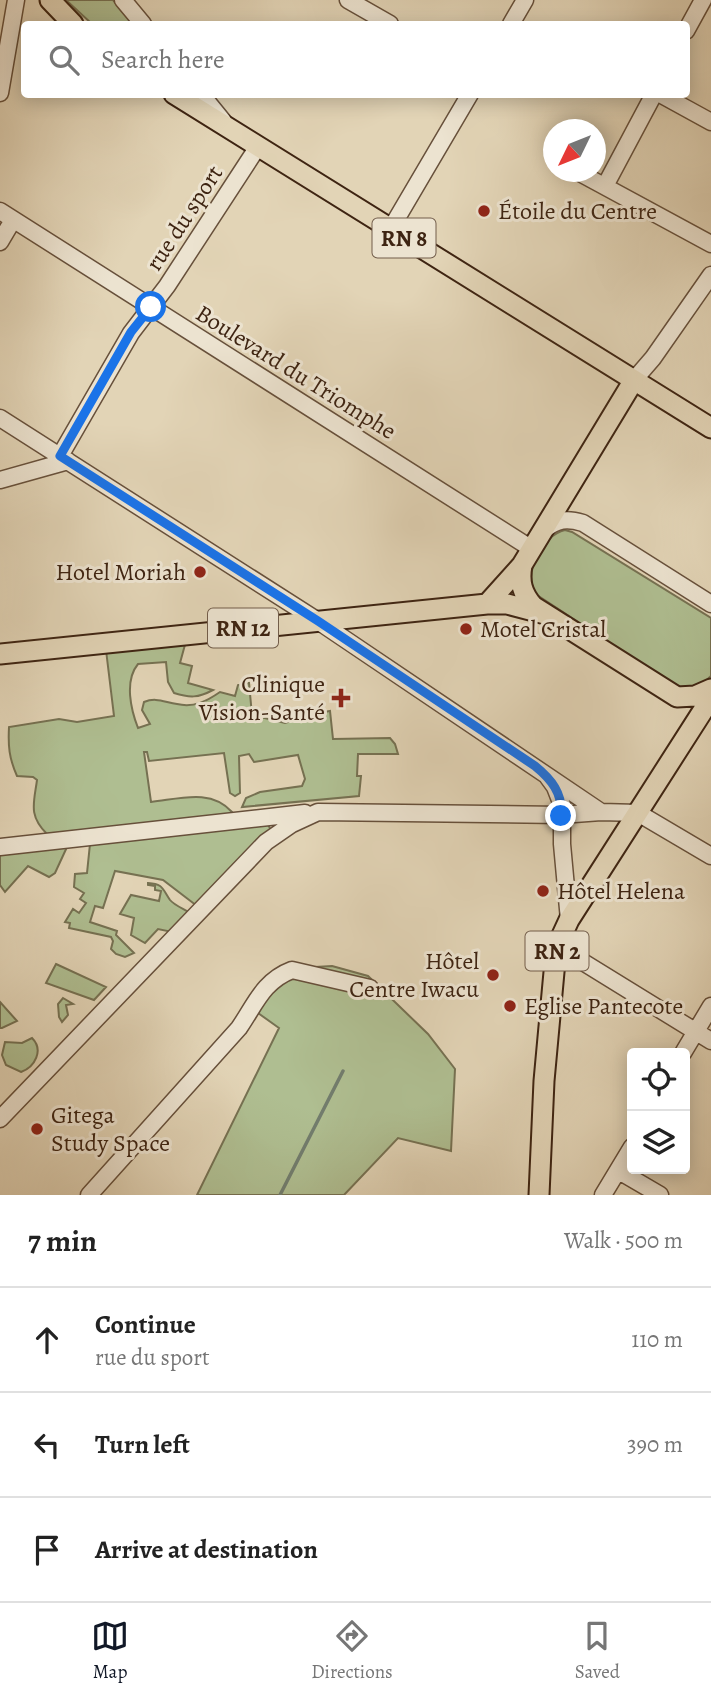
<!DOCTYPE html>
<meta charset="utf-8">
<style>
:root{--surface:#fff;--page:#f6f6f6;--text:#222;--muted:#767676;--line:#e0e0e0;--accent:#111827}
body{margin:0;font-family:Alegreya,serif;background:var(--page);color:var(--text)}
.controls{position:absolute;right:21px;bottom:21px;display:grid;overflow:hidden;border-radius:7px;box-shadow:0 4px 18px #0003}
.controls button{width:63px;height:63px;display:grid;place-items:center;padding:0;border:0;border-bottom:2px solid var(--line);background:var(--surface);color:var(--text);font:35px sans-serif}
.compass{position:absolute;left:543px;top:119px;width:63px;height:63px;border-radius:50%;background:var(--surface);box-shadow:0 4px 18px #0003;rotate:227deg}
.stop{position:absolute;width:21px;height:21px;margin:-16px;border:5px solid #1a73e8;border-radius:50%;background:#fff}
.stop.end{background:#1a73e8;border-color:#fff;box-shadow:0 2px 7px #0008}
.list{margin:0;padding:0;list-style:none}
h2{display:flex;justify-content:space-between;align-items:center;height:91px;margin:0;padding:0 28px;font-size:30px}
h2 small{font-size:23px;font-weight:400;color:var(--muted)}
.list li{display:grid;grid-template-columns:46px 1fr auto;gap:21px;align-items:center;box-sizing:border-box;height:105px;padding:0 28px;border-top:2px solid var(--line)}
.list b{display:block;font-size:26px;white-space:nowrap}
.list p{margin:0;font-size:23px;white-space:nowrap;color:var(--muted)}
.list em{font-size:23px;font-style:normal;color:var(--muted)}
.icon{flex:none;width:38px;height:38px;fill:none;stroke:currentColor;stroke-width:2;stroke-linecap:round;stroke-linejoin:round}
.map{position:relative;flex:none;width:711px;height:1195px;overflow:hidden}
.search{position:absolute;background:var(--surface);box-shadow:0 4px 18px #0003;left:21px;right:21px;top:21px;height:77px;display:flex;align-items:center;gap:18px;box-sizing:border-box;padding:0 24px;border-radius:7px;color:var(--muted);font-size:26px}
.sheet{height:406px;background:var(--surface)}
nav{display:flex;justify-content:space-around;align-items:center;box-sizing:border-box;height:98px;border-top:2px solid var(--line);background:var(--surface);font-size:19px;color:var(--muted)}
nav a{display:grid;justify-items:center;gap:4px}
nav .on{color:var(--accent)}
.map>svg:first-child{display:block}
</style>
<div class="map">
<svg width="711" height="1195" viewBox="0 0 711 1195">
<rect width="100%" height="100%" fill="#e2d4b6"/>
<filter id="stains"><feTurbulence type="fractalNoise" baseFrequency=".00286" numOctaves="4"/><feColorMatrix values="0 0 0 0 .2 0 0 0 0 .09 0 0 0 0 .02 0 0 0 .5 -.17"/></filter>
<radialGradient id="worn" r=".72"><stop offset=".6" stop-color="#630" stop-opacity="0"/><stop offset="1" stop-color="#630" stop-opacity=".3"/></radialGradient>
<path fill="#afbe91" stroke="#767152" stroke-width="2" d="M66,0H113L133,24H92Z
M565,530L572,532L711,618V676C701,687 690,691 676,686L537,595C521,575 542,535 565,530Z
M186,641L180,663L192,666L188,683L213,690C198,698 190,698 174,693L168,682L166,662L138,664C124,681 131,710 138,728L150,724L142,710L144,702C156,697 164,702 177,704C194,708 207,701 220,692L235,696L238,685L249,683L252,715L285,723L313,714L330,711L333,739L390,738L395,744L398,754H358L357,776H361L359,796L242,807L246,798L260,792L302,786L305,779L298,755L254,762L249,754L239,756L240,793L235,796L230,793L224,753L149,761L147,752H144L151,802C179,799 211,788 232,812L228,815L47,834C28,815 34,803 37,780L33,777L17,776C9,758 8,746 9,727L59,719L77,722L114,716L106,650Z
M267,823L271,830L197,906L163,880L115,871L103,908L95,906L90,922L117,931L116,935L134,953L125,957L116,954L111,949L113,941L111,937L69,928L70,923L65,922L73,909L79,913L86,903L80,899L84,893L74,887L75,874L87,873L90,844Z
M67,847L55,873L49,877L28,866L5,892L0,885V854Z
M148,883C163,884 162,888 170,900C174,905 184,909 190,913L172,932L158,929L145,943L131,935L134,918L120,914L131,895L159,901L161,891L155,890V886L148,885Z
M56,964L106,987L94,1000L46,983Z
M332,966L368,976L428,1034L455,1069L451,1151L398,1138L344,1195H197L279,1028L258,1013L271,987L298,968Z
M63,998L73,1004L66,1005L68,1015L62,1022L59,1017L58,1004Z
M0,1002L17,1021L2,1028H0Z
M32,1038C44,1050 35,1067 21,1072L6,1065L2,1055L5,1042L22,1043Z"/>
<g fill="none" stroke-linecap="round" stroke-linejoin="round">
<path stroke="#727d6e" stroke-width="3.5" d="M280,1195L343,1071"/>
<defs>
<path id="minor" d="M123,0L143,24
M348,0L390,24
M511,24L525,0
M686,31L703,0
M0,93L16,0
M201,94L223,121
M660,94L711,122
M578,172L711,244
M605,186L654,94
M0,211L532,549
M390,230L470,94
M0,242L13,220
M634,380L653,358L711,275
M0,418L318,621L601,812L638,813L711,856
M60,456L131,333L167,286L257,148
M0,480L68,461
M544,530C557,519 567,518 583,523L711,604
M547,776L555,787L562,805V844L569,920
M0,847L305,813
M557,946L711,1041
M683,1053L711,1006
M0,1119L266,842L292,824L318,812L561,815L601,812
M619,1171L660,1195
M89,1195L239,1028C255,1005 263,981 292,970L370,988
M603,1195L632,1147"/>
<path id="major" d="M50,0L73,24
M174,94L711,428
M522,565C519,582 522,593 533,606L677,697L695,696L711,689
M487,604L522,565L634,380
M0,654L487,604H507L545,614
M539,1195L544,1081L554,972L557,946L569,920L711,698"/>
</defs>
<use href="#minor" stroke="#67503b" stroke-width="19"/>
<use href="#major" stroke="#3e2412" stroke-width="23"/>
<use href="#minor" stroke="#ece3d0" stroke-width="16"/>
<use href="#major" stroke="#e2d4b6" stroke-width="19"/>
</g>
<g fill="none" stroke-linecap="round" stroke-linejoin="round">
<path stroke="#1a73e8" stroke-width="9" d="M151,307L131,332L60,456L318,621L535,766C551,779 563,793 561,816"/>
</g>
<g fill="#8f2418" stroke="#ece3d0" stroke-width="2.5">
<circle cx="484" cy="211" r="7"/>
<circle cx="200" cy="572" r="7"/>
<circle cx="466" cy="629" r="7"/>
<path d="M337.5 687.5h7v7h7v7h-7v7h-7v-7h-7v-7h7z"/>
<circle cx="543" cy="891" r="7"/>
<circle cx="493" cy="975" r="7"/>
<circle cx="510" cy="1006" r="7"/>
<circle cx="37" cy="1129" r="7"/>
</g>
<g text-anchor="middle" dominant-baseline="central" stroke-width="6" stroke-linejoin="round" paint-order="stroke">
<g fill="#ece3d0" stroke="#725d4b" stroke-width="2">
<rect x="372.5" y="218.5" width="63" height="39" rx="5"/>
<rect x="208" y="608.5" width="70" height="39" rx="5"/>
<rect x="525.5" y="931.5" width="63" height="39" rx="5"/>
</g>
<g font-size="23" font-weight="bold" fill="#3e2412">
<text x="404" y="238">RN 8</text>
<text x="243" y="628">RN 12</text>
<text x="557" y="951">RN 2</text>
</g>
<g font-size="24" fill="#3e2412" stroke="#ece3d0" text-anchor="start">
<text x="498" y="211">Étoile du Centre</text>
<text x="186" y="572" text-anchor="end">Hotel Moriah</text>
<text x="480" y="629">Motel Cristal</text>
<text x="325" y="684" text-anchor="end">Clinique<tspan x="325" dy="28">Vision-Santé</tspan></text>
<text x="557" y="891">Hôtel Helena</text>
<text x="479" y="961" text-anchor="end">Hôtel<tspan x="479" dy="28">Centre Iwacu</tspan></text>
<text x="524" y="1006">Eglise Pantecote</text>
<text x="51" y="1115">Gitega<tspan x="51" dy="28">Study Space</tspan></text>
</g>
<g font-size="24" fill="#3e2412" stroke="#ece3d0">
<text transform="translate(184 218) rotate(-57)">rue du sport</text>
<text transform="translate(296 372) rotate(32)">Boulevard du Triomphe</text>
</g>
</g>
<rect width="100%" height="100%" filter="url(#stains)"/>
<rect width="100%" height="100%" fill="url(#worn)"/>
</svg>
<div class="controls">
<button><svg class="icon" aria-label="locate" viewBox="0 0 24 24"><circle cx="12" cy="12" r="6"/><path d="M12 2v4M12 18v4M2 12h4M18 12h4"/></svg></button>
<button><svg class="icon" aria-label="layers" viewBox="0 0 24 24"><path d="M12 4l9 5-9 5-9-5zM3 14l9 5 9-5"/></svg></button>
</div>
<svg class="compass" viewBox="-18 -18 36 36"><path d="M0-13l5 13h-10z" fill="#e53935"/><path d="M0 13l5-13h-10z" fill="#767676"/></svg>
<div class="stop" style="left:151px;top:307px"></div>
<div class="stop end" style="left:561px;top:816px"></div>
<div class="search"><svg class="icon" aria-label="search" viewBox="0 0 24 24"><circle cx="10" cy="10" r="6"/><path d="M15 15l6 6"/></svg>Search here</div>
</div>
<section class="sheet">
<h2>7 min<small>Walk · 500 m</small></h2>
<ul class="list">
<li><svg class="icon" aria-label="ahead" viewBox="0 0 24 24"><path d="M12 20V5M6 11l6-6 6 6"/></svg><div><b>Continue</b><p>rue du sport</p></div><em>110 m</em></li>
<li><svg class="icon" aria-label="left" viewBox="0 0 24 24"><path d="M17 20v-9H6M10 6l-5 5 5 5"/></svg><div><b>Turn left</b></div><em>390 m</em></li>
<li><svg class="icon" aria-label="arrive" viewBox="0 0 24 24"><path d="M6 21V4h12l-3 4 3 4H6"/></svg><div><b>Arrive at destination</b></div></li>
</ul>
</section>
<nav>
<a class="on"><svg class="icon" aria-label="map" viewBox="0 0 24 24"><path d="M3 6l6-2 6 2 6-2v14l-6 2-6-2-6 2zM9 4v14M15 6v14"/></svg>Map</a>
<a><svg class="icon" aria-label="directions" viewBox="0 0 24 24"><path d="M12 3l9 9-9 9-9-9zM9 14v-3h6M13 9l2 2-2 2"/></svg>Directions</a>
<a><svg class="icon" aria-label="saved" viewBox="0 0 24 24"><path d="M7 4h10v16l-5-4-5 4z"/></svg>Saved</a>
</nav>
